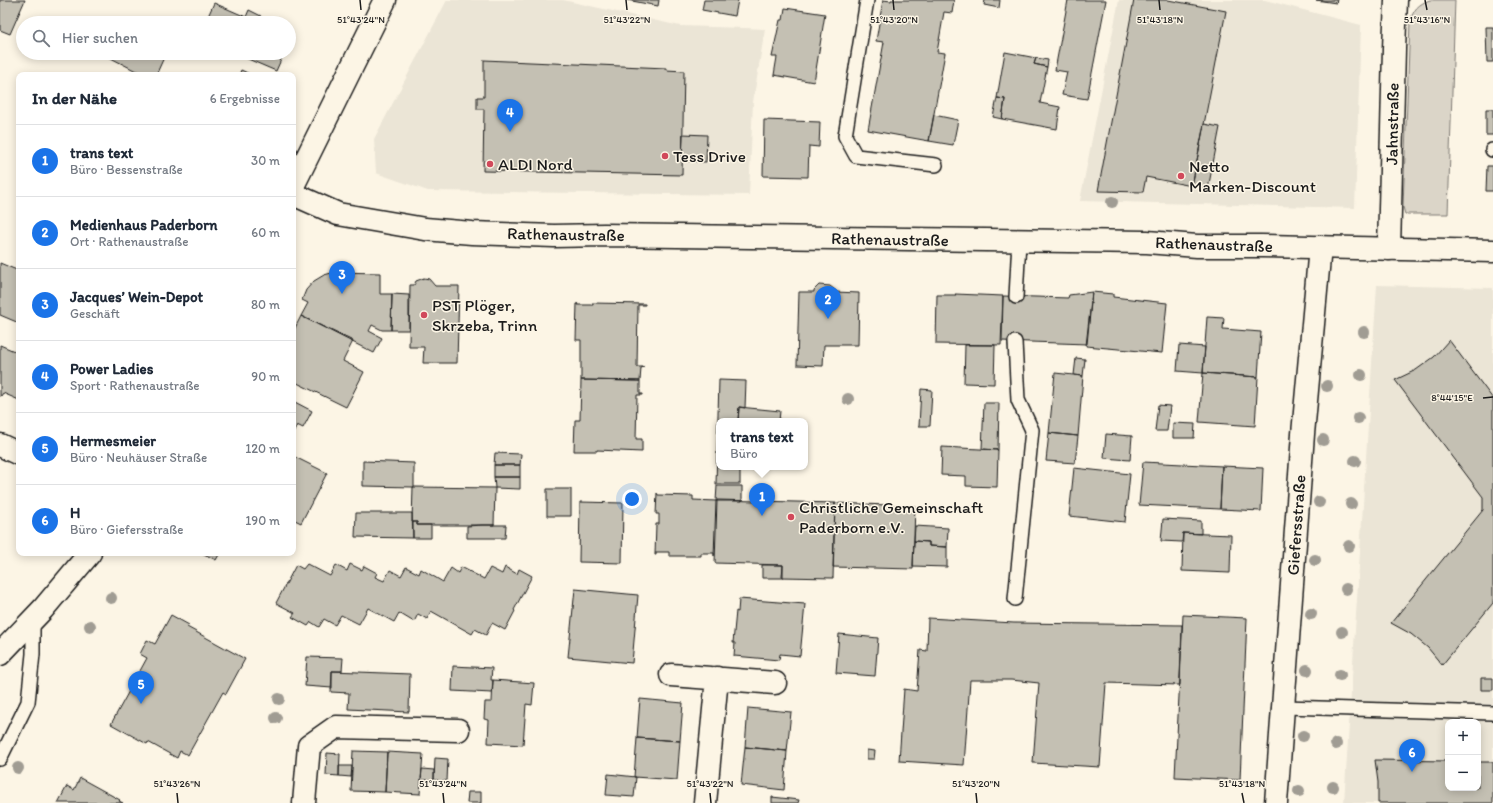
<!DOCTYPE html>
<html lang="de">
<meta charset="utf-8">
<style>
:root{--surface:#fff;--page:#f6f6f7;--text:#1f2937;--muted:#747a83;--line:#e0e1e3;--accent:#1a73e8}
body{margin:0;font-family:Itim,sans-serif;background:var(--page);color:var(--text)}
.controls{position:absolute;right:12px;bottom:12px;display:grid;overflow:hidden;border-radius:8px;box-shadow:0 2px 10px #0003}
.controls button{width:36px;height:36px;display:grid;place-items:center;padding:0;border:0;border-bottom:1px solid var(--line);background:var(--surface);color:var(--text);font:20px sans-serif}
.you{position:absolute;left:632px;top:499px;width:14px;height:14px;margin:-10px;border:3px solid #fff;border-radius:50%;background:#1a73e8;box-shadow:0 0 0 6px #1a73e833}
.badge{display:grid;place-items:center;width:26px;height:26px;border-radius:50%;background:var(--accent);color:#fff;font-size:13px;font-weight:700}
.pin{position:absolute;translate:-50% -33px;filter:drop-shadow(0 1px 2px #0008)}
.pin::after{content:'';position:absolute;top:21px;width:14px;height:12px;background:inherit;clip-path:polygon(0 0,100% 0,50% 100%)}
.popup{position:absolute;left:716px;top:418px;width:92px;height:52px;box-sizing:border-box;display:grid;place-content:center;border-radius:8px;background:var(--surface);filter:drop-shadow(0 1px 3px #0005);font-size:13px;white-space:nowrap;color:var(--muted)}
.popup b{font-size:15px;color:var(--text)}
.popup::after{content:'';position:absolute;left:50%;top:100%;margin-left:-8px;border:8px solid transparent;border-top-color:var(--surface)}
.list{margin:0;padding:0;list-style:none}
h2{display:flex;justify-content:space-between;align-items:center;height:52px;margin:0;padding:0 16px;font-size:17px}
h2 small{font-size:13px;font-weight:400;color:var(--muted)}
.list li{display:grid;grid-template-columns:26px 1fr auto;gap:12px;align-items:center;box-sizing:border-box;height:72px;padding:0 16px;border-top:1px solid var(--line)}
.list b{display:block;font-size:15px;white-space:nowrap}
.list p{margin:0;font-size:13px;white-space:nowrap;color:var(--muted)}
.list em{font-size:13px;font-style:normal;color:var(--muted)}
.icon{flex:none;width:22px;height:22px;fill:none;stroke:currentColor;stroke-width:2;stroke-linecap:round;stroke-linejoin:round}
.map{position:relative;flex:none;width:1493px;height:803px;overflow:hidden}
.search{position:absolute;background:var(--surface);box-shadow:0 2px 10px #0003;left:16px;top:16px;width:280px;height:44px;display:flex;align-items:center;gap:10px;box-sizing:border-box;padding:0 14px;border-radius:22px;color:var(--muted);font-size:15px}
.panel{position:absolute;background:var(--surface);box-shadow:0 2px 10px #0003;left:16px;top:72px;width:280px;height:484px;border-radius:8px}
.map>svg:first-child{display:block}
</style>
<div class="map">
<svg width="1493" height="803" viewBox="0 0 1493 803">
<rect width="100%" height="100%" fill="#fcf5e5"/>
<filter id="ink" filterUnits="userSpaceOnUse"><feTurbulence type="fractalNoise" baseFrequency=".025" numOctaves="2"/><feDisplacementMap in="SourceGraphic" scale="8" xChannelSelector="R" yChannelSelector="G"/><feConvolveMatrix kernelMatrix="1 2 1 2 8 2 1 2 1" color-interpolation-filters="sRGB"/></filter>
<g filter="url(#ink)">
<path fill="#ebe5d6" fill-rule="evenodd" d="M447,0H563L680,26L745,28L765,29L753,102L749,195L428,191L376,173L374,139Z
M1119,0H1265L1361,25L1355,208L1080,201Z
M1377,285L1493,288V803H1344ZM1448,722H1478V788H1448Z"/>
<path fill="#dbd5c8" stroke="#7c7872" d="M1430,0H1455L1448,214H1405L1403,207L1410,22C1413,10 1418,4 1430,0Z"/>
<path fill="#c4c0b3" stroke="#1c1c1c" d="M0,0H25L10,34L0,30Z
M627,0H659L658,6Z
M704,0H738L735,16L702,10Z
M883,0L891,1V0H954L952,13L944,12L937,52L945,53L929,141L868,130L884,42L876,41Z
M985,0H1000L999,8L984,5Z
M1068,0H1106L1087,99L1062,95L1067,72L1055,70Z
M1134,0H1168L1226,11L1192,186L1146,177L1143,192L1098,191Z
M1316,0H1337L1336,3Z
M214,3L246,17L249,10L261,16L258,22L261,23H205Z
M785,8L825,14L814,82L774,75L777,57H772L780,20H783Z
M1486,27H1493V62H1487Z
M1005,52L1036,58L1034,64L1047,67L1040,103L1060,107L1057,129L1002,119L1005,99L997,98Z
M108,53H166L156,75H148L138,71V72L107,56Z
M234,53H284L276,71Z
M1036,58L1048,60L1047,67L1034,64Z
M484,60L666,68V70L684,71L682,175L483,171L484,109H477V97H484Z
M241,70L252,75H239Z
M997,98L1005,99L1002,119L993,117Z
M1486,109H1493V135H1486Z
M934,115L958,120L953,145L929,141Z
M764,120L820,122L819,147L809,146L808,177L763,176Z
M1204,124L1220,127L1208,189L1192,186Z
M683,134L707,135L706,162L682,161Z
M1487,166H1493V191H1486Z
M0,263L19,271V323L0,315Z
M335,272L380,273V294H392L391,330H382L372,325L369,331L382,338L374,353L301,316L308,303L302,300L306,290L314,281L324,275Z
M424,278L429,279L435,286H459L457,363H423L424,347H409L410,285H414L416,281Z
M819,285L830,286L835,290V292L859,293L858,345H824L823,366L797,365L799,292H814V290Z
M1092,292L1087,344L1002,341L1003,296L1068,298L1069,295Z
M1092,292L1113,294V297L1167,303L1162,353L1086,346Z
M392,294L409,295V330H391Z
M955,294L1003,296L1001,345L936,344L937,295H956Z
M577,303L578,305H593L592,303L645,304V305H638L637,367H644L641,368L640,381L581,380V340H576Z
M301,316L353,341L343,361L364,372L346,407L293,381V332Z
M1207,317L1224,318L1223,329L1261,332L1258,377L1203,373Z
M1449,340L1493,399V603L1442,665L1428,648L1411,634L1391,623L1483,510V497L1395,380L1416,370L1434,357Z
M0,345L19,353V400L3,393L1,396H0Z
M965,345H995L994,384L964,383Z
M1179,345L1205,347L1203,373L1177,371Z
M1076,358L1085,359L1083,376L1074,375Z
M1055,373L1083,376L1078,436L1049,433Z
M1203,373L1258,377L1255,426L1199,422Z
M581,380L640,381V394H643V395H637L636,439H642V452L597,450V451H574L575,420H580Z
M719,380L746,381L745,408L739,407L738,421H719V467H740V484H716Z
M921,389L932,390L930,426H919Z
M293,401L312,411L303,428L297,425L293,434Z
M984,403H999L998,450L982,449Z
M1158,405L1170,406L1167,431H1155Z
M739,407L780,411L779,421H738Z
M1173,423L1195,424L1194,438H1173Z
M1049,433L1078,436L1075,463L1046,461Z
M1106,434L1132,436L1130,460L1104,458Z
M942,447L998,450L997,487L966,486V476L941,475Z
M495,453L521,454L520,465H494Z
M293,456L327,473L301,523L293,519Z
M363,461L414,463V487L363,486Z
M1143,462L1222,466L1220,509L1139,505Z
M494,465H520V477H494Z
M1222,466L1263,468L1261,511L1220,509Z
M1074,468L1130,474L1125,522L1069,516Z
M494,477H520V489L495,488Z
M717,486H742V501H716Z
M413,487L495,488L494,525H417V522H412Z
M547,489H571V516H547Z
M657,493L658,495L693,496V500L716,501L714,556V553H701V556H669V552H656V555H655L656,524H659V514H656Z
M717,500L835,503L833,578L782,577L783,565L715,563Z
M580,502L623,503L622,563L579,562Z
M835,503L915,506L913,569L833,567Z
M356,513H412L413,538L355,537Z
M1163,519L1201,521V534L1183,533L1182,542L1161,541Z
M413,522H417V525H431V538H413Z
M482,525H506L505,538H467V526Z
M915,526L948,528L947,547L929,546V542L914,541Z
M1183,533L1231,535L1230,573L1182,571Z
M914,541L929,542V546L947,547V567L913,566Z
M202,553H220L216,560Z
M307,564L330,576L336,565L347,571L350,564L362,570L364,566L377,573L375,577L384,581L390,570L401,576L406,567L419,574L421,569L443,582L451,568L458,573L461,567L484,579L490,568L502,574L505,567L517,574L519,569L532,576L514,610L515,611L505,630L492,623L486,635L475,629L472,634L431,611L427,619L418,614L414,622L399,613L394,622L368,608L359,624L341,615L335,625L324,619L319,627L311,622L308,626L292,617L295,613L276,603L296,565L303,569Z
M762,565H783V578H762Z
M575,589L638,595L632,663L568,657Z
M739,599L805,604L800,656L780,654L779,660L734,656L735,643H733L736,611L738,612Z
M171,615L189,625L187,627L245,659L226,694L223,692L188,755L180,751L177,758L148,742L147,744L111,724L147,658L140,654L147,640L155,644Z
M1183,615L1247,618L1240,780L1175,777Z
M928,618L1014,623L1182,625L1180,685L1106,683L1100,767L1033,763L1039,683L1011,680H970L964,765L899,761L904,689L917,691L920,650L927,651Z
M839,634L878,638L875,676L836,673Z
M307,657L343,658L342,671H332V688L305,686Z
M453,666L492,668L491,680H493L492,693L452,691Z
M332,671L410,674L409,712L348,709L349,693L331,692Z
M1481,678H1493V690H1481Z
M493,680L534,683L532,705L526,704L523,745L488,743L489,720L484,719L485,702H492Z
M640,699L683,703L680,741L637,738Z
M748,708L791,712L787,751L745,747Z
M637,738L680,741L677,780L634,777Z
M745,747L787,751L784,790L741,785Z
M867,750L875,751L874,759H867Z
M353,751L387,752L385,792L351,791Z
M387,752L423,754L420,794L385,792Z
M327,753L340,754L339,776L326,775Z
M435,758L448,759L447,781L434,780Z
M1375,760L1448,761V788H1478V762H1493V803H1378V782Z
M339,766H352L351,777L339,776Z
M422,769L434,770V780H421Z
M608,774L636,777L634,797L606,795Z
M80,778L120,800L119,801L123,803H58L67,786L74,790Z
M468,792H481V803H467Z
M772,797L799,800L798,803H772Z"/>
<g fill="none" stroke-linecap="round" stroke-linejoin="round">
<defs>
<path id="lane" d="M867,0L845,136L856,156L936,165
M1492,150H1493
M1016,297L1019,241
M1015,342L1018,400L1032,430L1015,599
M1284,707L1493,713
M0,759L28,702L33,654V620"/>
<path id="street" d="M1389,249L1394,49L1396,0
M0,445L19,454
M671,675L775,683
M304,803L309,746L336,727L458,730
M705,803L717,678
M1276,803L1303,434L1320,247"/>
<path id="secondary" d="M293,186L385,0
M293,194L338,214L425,229L472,233L554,236L604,235L1147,242L1197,246H1261L1493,251
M0,654L43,609L90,553"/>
</defs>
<use href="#lane" stroke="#1c1c1c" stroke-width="16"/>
<use href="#street" stroke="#1c1c1c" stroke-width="25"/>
<use href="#secondary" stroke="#1c1c1c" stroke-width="25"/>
<use href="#lane" stroke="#fcf5e5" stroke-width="13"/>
<use href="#street" stroke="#fcf5e5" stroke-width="22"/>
<use href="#secondary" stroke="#fcf5e5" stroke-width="22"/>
</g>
<g fill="#a09c93">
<circle cx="1112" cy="202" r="6"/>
<circle cx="1364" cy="332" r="6"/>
<circle cx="1361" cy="375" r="6"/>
<circle cx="1327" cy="386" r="6"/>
<circle cx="848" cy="399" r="6"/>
<circle cx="1358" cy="418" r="6"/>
<circle cx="1323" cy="440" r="6"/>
<circle cx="1355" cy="461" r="6"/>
<circle cx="1319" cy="502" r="6"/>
<circle cx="1351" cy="504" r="6"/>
<circle cx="1349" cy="546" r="6"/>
<circle cx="1315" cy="560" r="6"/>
<circle cx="1346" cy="589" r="6"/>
<circle cx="111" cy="598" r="6"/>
<circle cx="1311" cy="614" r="6"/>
<circle cx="90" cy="626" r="6"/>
<circle cx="1342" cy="632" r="6"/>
<circle cx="1307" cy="670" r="6"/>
<circle cx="1340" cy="675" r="6"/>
<circle cx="279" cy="699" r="6"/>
<circle cx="276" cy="718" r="6"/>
<circle cx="1303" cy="736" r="6"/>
<circle cx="1336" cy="744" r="6"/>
<circle cx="18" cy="768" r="6"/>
<circle cx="1333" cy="787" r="6"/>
<circle cx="1299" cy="791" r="6"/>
</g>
</g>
<path fill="none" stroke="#1c1c1c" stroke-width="1.5" d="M360,0L361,10M626,0L627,10M893,0L894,10M1159,0L1160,10M1425,0L1427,10M1483,398L1493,397M177,793L178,803M443,793L444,803M710,793L711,803M976,793L977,803M1242,793L1244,803"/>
<g fill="#d1495b" stroke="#fcf5e5" stroke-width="1.5">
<circle cx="665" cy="156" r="4"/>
<circle cx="490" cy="164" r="4"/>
<circle cx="1181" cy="176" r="4"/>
<circle cx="424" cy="315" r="4"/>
<circle cx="791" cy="517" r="4"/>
</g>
<g text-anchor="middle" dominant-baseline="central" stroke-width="3" stroke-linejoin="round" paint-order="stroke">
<g font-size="17" fill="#1c1c1c" stroke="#fcf5e5">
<text transform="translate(1392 124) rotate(-89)">Jahnstraße</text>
<text transform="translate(566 234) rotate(1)">Rathenaustraße</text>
<text transform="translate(890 239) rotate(1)">Rathenaustraße</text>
<text transform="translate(1214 244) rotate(2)">Rathenaustraße</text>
<text transform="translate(1296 525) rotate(-86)">Giefersstraße</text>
</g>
<g font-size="17" fill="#1c1c1c" stroke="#fcf5e5" text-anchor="start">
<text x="673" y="156">Tess Drive</text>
<text x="498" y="164">ALDI Nord</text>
<text x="1189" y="166">Netto<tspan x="1189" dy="20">Marken-Discount</tspan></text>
<text x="432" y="305">PST Plöger,<tspan x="432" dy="20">Skrzeba, Trinn</tspan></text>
<text x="799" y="507">Christliche Gemeinschaft<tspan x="799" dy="20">Paderborn e.V.</tspan></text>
</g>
</g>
<g font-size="10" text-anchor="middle" fill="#1c1c1c" stroke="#fcf5e5" stroke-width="3" stroke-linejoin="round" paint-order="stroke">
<text x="361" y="23">51°43'24"N</text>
<text x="627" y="23">51°43'22"N</text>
<text x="894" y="23">51°43'20"N</text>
<text x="1160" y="23">51°43'18"N</text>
<text x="1427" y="23">51°43'16"N</text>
<text x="1452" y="401">8°44'15"E</text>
<text x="177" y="787">51°43'26"N</text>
<text x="443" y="787">51°43'24"N</text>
<text x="710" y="787">51°43'22"N</text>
<text x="976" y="787">51°43'20"N</text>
<text x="1242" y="787">51°43'18"N</text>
</g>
</svg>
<div class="controls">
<button>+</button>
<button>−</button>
</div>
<div class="you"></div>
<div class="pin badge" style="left:762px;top:516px">1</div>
<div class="popup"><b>trans text</b>Büro</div>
<div class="pin badge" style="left:828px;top:319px">2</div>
<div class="pin badge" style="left:342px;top:294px">3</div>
<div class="pin badge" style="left:510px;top:132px">4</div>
<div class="pin badge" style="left:141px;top:704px">5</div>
<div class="pin badge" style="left:1412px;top:772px">6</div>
<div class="search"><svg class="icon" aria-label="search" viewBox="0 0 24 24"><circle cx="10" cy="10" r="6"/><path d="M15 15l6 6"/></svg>Hier suchen</div>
<section class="panel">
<h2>In der Nähe<small>6 Ergebnisse</small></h2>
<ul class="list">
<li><span class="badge">1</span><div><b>trans text</b><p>Büro · Bessenstraße</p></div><em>30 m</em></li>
<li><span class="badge">2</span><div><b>Medienhaus Paderborn</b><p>Ort · Rathenaustraße</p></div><em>60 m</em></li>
<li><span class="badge">3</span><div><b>Jacques’ Wein-Depot</b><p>Geschäft</p></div><em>80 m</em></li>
<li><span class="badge">4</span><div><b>Power Ladies</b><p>Sport · Rathenaustraße</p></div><em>90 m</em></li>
<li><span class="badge">5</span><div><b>Hermesmeier</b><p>Büro · Neuhäuser Straße</p></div><em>120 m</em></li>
<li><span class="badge">6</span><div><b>H</b><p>Büro · Giefersstraße</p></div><em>190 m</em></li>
</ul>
</section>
</div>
